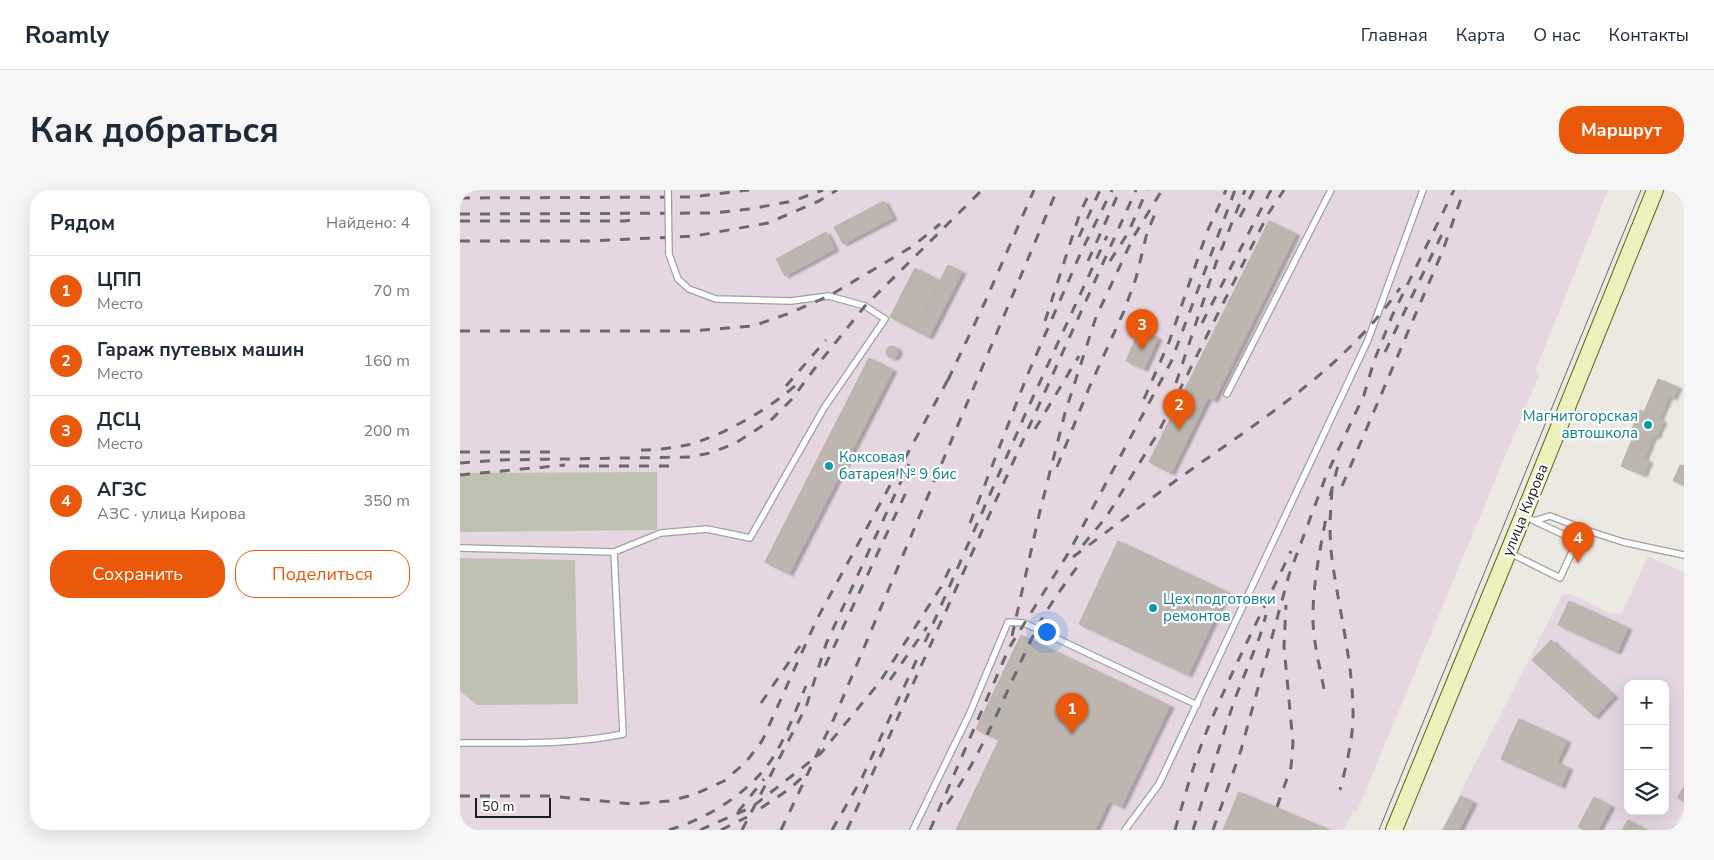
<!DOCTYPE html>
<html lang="ru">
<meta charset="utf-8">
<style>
:root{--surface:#fff;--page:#f6f6f7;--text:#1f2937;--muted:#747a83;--line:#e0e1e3;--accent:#ea580c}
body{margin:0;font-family:"Nunito Sans",sans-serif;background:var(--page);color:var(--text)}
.controls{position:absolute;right:15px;bottom:15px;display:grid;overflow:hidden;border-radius:10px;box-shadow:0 5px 20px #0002}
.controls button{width:45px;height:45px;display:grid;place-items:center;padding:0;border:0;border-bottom:1px solid var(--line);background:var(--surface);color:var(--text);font:25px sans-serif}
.scale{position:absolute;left:15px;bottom:12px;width:76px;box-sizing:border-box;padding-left:5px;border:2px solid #1c1c1c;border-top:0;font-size:14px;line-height:18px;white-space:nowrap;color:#1c1c1c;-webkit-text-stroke:4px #fff;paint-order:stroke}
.you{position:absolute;left:586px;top:441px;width:18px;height:18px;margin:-12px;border:4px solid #fff;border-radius:50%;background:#1a73e8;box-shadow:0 0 0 8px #1a73e833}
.badge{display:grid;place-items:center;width:32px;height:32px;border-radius:50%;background:var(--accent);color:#fff;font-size:16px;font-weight:700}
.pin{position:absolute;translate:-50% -41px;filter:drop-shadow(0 1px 2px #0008)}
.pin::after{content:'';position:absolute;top:26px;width:18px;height:15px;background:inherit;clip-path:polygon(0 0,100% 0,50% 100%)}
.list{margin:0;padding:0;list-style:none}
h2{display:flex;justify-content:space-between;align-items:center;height:65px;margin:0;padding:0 20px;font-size:21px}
h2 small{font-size:16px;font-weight:400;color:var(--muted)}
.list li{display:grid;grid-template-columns:32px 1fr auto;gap:15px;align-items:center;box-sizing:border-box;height:70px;padding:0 20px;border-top:1px solid var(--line)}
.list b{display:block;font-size:19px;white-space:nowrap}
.list p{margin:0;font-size:16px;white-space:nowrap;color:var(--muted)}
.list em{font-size:16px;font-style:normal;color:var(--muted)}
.actions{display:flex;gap:10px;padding:15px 20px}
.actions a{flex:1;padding:11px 0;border:1px solid var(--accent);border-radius:20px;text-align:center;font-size:18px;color:var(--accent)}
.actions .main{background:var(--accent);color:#fff}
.icon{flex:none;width:28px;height:28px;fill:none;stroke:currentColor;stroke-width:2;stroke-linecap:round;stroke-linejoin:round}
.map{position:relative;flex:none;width:1224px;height:640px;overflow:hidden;border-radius:20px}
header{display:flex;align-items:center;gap:30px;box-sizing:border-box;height:70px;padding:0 25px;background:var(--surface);border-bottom:1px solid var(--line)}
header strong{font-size:24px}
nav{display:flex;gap:28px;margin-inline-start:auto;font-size:18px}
.intro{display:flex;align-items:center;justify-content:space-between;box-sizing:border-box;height:120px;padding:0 30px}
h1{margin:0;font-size:35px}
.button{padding:12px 22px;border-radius:20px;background:var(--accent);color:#fff;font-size:18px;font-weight:700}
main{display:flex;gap:30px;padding:0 30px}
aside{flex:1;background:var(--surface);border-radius:20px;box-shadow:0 5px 20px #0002}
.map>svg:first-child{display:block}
</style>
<header>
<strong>Roamly</strong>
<nav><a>Главная</a><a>Карта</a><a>О нас</a><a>Контакты</a></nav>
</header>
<div class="intro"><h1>Как добраться</h1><a class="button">Маршрут</a></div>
<main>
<aside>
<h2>Рядом<small>Найдено: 4</small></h2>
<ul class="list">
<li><span class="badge">1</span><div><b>ЦПП</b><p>Место</p></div><em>70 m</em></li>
<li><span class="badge">2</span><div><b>Гараж путевых машин</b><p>Место</p></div><em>160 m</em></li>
<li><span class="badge">3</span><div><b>ДСЦ</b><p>Место</p></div><em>200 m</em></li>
<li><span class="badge">4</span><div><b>АГЗС</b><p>АЗС · улица Кирова</p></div><em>350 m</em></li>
</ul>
<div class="actions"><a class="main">Сохранить</a><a>Поделиться</a></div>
</aside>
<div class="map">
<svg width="1224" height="640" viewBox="0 0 1224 640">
<defs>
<filter id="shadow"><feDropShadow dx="4" dy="2" stdDeviation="1" flood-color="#0004"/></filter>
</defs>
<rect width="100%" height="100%" fill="#ece9e3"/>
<path fill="#e5d6e2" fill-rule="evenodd" d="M0,0H1148L1075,181L1080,183L897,621H893L884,640H0Z
M1188,366L1224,382V619L1213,640H981L1102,405L1110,404L1152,424L1162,423ZM1168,494H1205V621H1168Z"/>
<path fill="#c0c0b0" d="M197,282V340L0,342V283Z
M0,368L115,370L118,514L17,515L0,501Z"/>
<path fill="#bcb5b0" stroke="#bcb1a8" filter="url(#shadow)" d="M424,11L433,28L383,54L374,37Z
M809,31L836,44L754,210L726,197Z
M366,42L375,59L325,86L316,69Z
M488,75L502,82L469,147L455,140Z
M455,78L481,91L455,140L430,127Z
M679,140L698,148L684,179L666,171Z
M426 162a6 6 0 1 1 12 0a6 6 0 1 1-12 0Z
M409,168L433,180L329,384L305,372Z
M1198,189L1218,197L1213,208L1209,206L1199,229L1203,231L1196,247L1193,246L1184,269L1189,271L1183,285L1161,276L1176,240L1172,239L1180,220L1184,222Z
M726,197L748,208L711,283L689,272Z
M1220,275L1224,276V295L1213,291Z
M658,351L767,402L728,485L619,434Z
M1109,411L1168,438L1157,462L1098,435Z
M561,445L710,516L661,617L649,611L635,640H496L539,550L516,539Z
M1091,450L1154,506L1135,527L1072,470Z
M1059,529L1107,551L1097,572L1049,550Z
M1049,551L1109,578L1101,596L1041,569Z
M1224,597V612L1217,607Z
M779,602L867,639L866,640H763Z
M1001,606L1013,612L999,640H983Z
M1134,607L1151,616L1138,640H1124L1118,637Z
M1168,630L1186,640H1162Z"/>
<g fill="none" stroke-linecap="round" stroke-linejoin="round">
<defs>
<path id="service" d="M767,204L871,0
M1074,331L1090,326L1129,341L1163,352L1224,365
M0,358L154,362L201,343L247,339L290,348L364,218L425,129L405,116L369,106L331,111L256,109L229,99L218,89L209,64
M1050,363L1100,388L1117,351L1064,326
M0,553C55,553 110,555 163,544L154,362
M453,640L509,525L548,432L564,433L737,515
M665,640L699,594L908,150L963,0"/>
<path id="secondary" d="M934,640L1063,326L1195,0"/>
</defs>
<use href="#service" stroke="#a0a0a0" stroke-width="8"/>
<use href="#secondary" stroke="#5c6512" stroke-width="18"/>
<use href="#service" stroke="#fff" stroke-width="5.5"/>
<use href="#secondary" stroke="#eef1bd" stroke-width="16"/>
<path stroke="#6a6a6a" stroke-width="1" d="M919,640L1181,0"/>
<path stroke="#6a6a6a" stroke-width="3" stroke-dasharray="10 10" stroke-linecap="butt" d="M0,8L231,7L289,0
M0,24L253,23L290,19L333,11L363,0
M780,27L794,0
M0,31H165L180,29
M619,47L640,0
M0,51H130L235,46L308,33L359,11L377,0
M628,71L660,0
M650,71L668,43L687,0
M585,131L620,23L631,0
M742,133L811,0
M0,141H231L293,136L330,123L369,106L453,56L480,34
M925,162L985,38
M488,190L525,112L574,0
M716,193L756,73L785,0
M326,196L366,150
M684,209L709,152L747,42L766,0
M575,239L619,166
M181,260C196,260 212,258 227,255C261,247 313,217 338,193
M0,262H93
M0,273L40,270L230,267L250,263L274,254L310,231L332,209L355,178L405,116L522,0
M119,276H214
M597,277L629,198L664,121L676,88L687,43L697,19
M0,285L105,275
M882,296L983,60L1004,0
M872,300C870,323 869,346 872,369C879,421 894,476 893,529C892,553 886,577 880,600
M870,306L880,268
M510,333L567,186L622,60L652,0
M623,355L647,326L698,243L808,24L824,0
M613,367C652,338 691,308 732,279C807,226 887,175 940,98
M552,446L580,321L605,223L636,127L674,46L702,0
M465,452L568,218L647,46
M365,476L448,298
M430,490L467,437
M864,499C859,473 852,447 853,421C854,390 860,359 866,328
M301,513L340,456
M0,606H90L173,614L209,611L233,605L264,591L286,572L302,551L357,429L491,184
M487,614C526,558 546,500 576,440C588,416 605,394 620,373
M817,617L831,577L833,553L824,456L826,415
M301,618L328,600L345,585
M278,622L304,589
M209,640C249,628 291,602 314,566C327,545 336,519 346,496
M240,640L292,617L361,563L419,493L481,397L490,378
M261,640L287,627
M282,640L346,517L366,454L449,274
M321,640L376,524L597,0
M372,640L402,588L457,469
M387,640L676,0
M470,640L549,458L609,362L711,172L775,0
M715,640C725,606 734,571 748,538C773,478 803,420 831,361
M733,640L774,511L800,446L806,425
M753,640L781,560L829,385L866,286L904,205L914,171L932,126L994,0"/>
<defs>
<path id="service-bridge" d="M208,0L209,64"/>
</defs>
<use href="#service-bridge" stroke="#a0a0a0" stroke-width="8" stroke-linecap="butt"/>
<use href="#service-bridge" stroke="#fff" stroke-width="5.5"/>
</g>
<g fill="#0f9aa8" stroke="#fff" stroke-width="2">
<circle cx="1188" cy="235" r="5"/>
<circle cx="369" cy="276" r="5"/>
<circle cx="693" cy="418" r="5"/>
</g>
<g text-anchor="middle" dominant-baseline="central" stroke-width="4.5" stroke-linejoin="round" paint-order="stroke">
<g font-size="15" fill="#0d838f" stroke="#fff" text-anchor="start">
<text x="1178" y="226" text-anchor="end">Магнитогорская<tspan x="1178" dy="17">автошкола</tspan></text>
<text x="379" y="267">Коксовая<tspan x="379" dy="17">батарея № 9 бис</tspan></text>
<text x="703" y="409">Цех подготовки<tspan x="703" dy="17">ремонтов</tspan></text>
</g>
<g font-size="15" fill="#1c1c1c" stroke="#fff">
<text transform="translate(1065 320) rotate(-68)">улица Кирова</text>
</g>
</g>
</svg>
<div class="controls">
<button>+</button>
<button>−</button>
<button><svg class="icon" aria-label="layers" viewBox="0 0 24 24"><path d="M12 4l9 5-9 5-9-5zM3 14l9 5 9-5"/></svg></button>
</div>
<div class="scale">50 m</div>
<div class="you"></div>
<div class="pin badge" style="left:612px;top:544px">1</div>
<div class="pin badge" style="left:719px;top:240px">2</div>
<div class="pin badge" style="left:682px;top:160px">3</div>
<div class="pin badge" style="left:1118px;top:373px">4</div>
</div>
</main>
